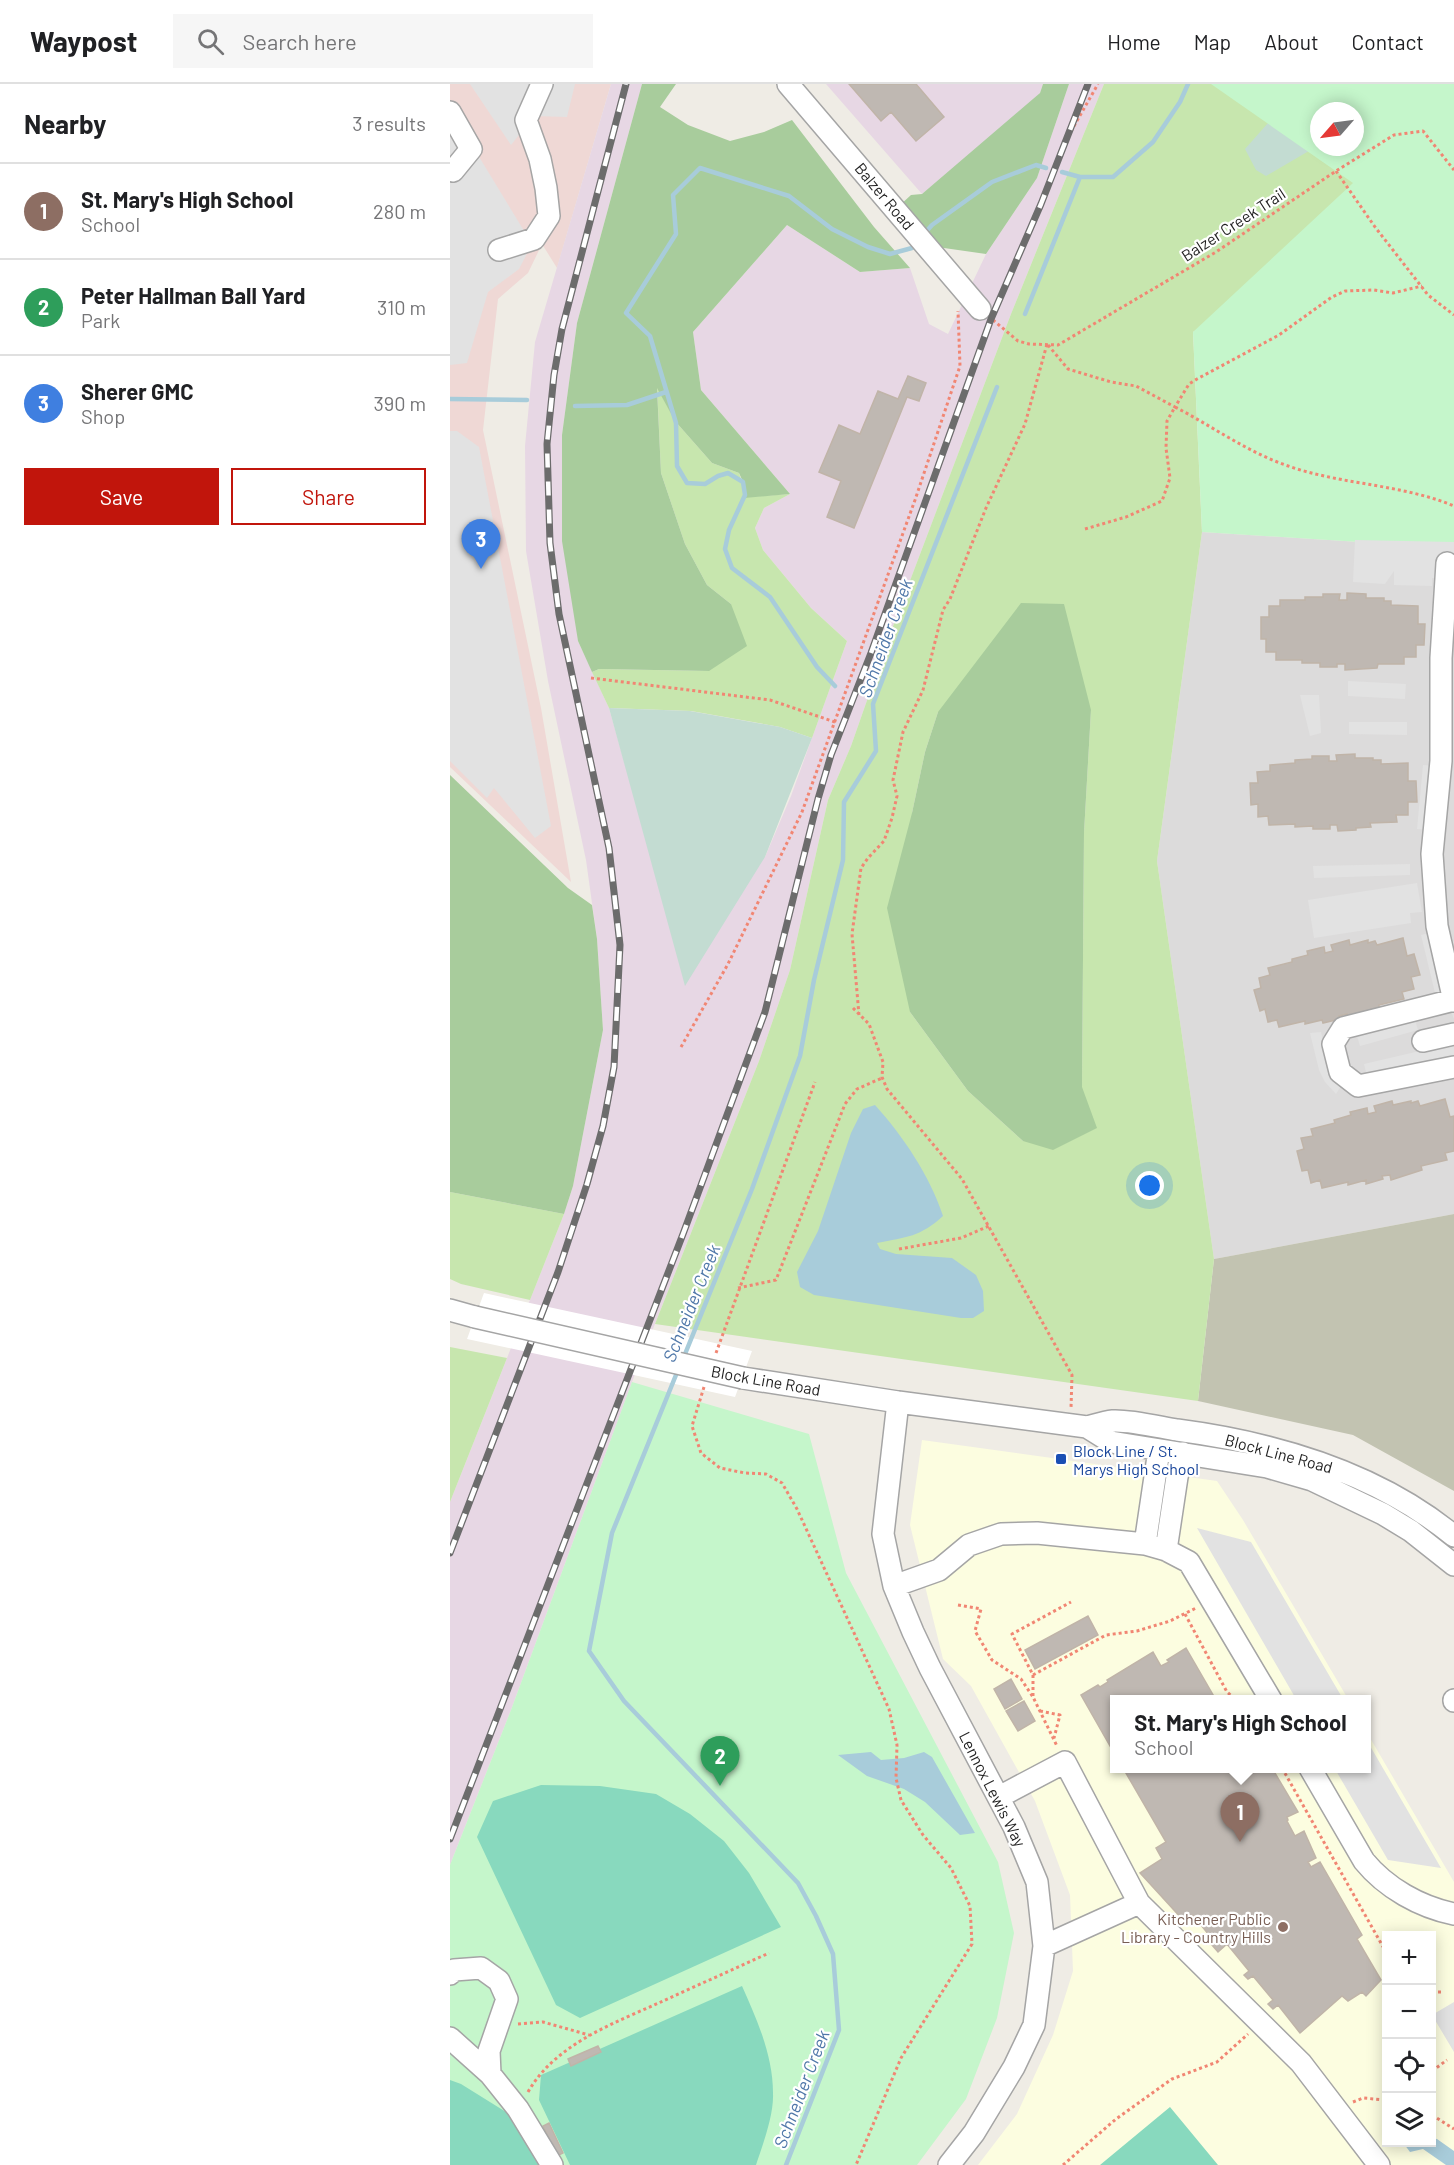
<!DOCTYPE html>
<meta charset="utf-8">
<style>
:root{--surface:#fff;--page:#f6f6f6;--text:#202124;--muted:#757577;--line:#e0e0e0;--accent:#c1150c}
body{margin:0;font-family:Barlow,sans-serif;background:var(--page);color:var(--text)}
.controls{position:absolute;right:18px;bottom:18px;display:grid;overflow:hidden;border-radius:0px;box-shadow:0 3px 15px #0003}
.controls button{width:54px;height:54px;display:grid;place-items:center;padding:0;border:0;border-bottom:2px solid var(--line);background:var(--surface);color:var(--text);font:30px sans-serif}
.compass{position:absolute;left:860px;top:18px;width:54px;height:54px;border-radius:50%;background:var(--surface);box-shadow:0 3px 15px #0003;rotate:242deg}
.you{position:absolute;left:700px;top:1102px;width:21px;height:21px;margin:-15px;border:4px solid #fff;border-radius:50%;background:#1a73e8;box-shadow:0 0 0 9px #1a73e833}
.badge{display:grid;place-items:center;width:39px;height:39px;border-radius:50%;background:var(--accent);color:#fff;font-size:20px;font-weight:700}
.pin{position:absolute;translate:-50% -50px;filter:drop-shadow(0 2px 3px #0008)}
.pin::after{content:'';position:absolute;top:32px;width:21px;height:18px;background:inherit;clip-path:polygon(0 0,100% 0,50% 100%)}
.popup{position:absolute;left:660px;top:1611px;width:261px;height:78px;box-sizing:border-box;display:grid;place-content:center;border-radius:0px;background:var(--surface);filter:drop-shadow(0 2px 4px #0005);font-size:20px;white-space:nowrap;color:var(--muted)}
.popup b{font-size:22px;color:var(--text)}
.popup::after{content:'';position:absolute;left:50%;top:100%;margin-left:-12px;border:12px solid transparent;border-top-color:var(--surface)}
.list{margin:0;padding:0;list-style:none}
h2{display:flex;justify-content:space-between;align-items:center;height:78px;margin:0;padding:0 24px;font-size:26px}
h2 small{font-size:20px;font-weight:400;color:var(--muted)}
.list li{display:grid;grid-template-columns:39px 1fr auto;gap:18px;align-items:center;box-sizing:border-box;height:96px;padding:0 24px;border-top:2px solid var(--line)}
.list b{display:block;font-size:22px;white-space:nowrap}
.list p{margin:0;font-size:20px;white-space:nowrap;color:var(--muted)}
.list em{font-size:20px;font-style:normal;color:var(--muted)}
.actions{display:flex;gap:12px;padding:18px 24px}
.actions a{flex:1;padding:14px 0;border:2px solid var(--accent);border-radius:0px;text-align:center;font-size:21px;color:var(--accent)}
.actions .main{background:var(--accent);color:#fff}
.icon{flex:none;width:33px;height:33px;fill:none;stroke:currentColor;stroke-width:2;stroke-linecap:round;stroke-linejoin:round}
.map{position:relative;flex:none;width:1004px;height:2081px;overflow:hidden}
header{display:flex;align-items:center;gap:36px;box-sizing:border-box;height:84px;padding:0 30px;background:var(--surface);border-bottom:2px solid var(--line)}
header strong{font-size:28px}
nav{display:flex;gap:33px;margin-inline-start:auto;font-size:21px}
.search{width:420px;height:54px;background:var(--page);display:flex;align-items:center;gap:15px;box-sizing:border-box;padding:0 21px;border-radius:0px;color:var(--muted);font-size:22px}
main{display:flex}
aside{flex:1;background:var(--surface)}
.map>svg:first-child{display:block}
</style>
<header>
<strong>Waypost</strong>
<div class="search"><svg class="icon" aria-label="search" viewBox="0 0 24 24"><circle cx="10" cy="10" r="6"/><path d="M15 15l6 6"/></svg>Search here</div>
<nav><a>Home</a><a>Map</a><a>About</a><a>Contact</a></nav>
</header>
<main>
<aside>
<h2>Nearby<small>3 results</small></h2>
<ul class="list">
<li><span class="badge" style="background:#8d6e63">1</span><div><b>St. Mary's High School</b><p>School</p></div><em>280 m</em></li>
<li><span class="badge" style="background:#2e9e5b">2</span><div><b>Peter Hallman Ball Yard</b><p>Park</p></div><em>310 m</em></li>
<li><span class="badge" style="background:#3f7fe0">3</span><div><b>Sherer GMC</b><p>Shop</p></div><em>390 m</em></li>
</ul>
<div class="actions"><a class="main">Save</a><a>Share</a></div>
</aside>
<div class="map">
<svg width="1004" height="2081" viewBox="0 0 1004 2081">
<rect width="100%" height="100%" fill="#efece5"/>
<path fill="#dcdbdb" d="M752,448L1004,464V1130L764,1175L707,777Z"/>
<path fill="#efd8d5" d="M0,0H161L107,184L92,160L78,189L48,215L33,346L91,624L121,798L0,683Z"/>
<path fill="#e7d7e4" d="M161,0H192L127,239L112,351L128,557L159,624L202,776L315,773L341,712L397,557L361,524L313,466L305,444L314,424L340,410L251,306L243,248L337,141L410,188L460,184L479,240L498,250L536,170L587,94L619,0H654L561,230L447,531L401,662L378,716L340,886L309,977L182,1298L61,1626L0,1781V1418L114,1130L123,1102L153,946L147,855L136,776L98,597L76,467L75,362L85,258Z
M376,0H593L590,9L562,39L472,110Z"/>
<path fill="#fcfde0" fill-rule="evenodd" d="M472,1356L767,1397L793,1436L898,1615L664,1616V1684H916V1647L1004,1798V2081H528L567,2030L603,1951L623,1887L620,1811L585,1717L521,1602L493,1575L460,1441ZM936,1852H982V2058H936Z"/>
<path fill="#c2c3b1" d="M1004,1130V1407L903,1351L748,1317L764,1175Z"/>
<path fill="#c7e6ae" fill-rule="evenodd" d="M654,0H860L869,63H905V27L873,0L1004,79L743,248L752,448L707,777L764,1175L748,1317L205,1240L309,977L340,886L378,716L401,662L447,531L561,230ZM641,626L634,749L632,1003L573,1057L518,1007L460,928L462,729L475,668L488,628Z
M207,302L225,337L262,379L289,389L297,413L340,410L314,424L305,444L313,466L361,524L397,557L362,654L330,643L241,627L159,624L142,588L149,585L258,587L281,520L257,501L235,460L211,389Z
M0,1108L114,1130L80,1216L11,1200L0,1195Z
M0,1263L57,1274L0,1418Z"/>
<path fill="#a8cc9c" d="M192,0H226L210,23L238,41L280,57L314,48L342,36L424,143L460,184L410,188L337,141L243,248L251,306L340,410L294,414V400L289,389L262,379L225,337L207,304L211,389L235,460L257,501L281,520L297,562L259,587L149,585L142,588L128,557L112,457V351L127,239Z
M593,0H619L587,94L536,170L487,163L449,122L461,111L472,110L590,9Z
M571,519L614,520L641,626L634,749L632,1003L647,1044L603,1066L573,1057L518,1007L460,928L437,824L462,729L475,668L488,628Z
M0,691L118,804L142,821L147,855L153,946L123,1102L114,1130L0,1108Z"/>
<path fill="#c3dcd2" d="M849,4L869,27V61L816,92L806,86L795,65Z
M159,624L240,627L330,643L362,654L315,773L235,902Z"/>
<path fill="#c5f6cb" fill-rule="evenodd" d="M761,0H1004V464L752,448L743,248L903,99ZM869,27H905V63H869Z
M182,1298L359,1350L396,1489L548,1778L564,1849L547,1934L516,2015L467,2081H0V1781L61,1626Z"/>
<path fill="#88d9be" d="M91,1701L150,1702L206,1710L240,1730L274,1757L299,1789L331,1843L130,1934L106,1921L27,1753L43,1717Z
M292,1902C307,1936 323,1971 323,2009C324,2031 313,2060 306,2081H120L89,2016L91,1991Z
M0,1996L11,2000L61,2031L97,2081H0Z
M720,2023L768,2081H650Z"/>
<path fill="#e2e2e2" d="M20,0H125L117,33L84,32L61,61Z
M0,25L82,160L69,185L38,208L17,279L0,281V98L2,96L0,93Z
M0,347H7L29,363L101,742L85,754L44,704L37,714L0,677Z
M905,456L1004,458V495L982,494V502L944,501V487L935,500L903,498Z
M898,597L956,600L955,615L898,612Z
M850,611H869L871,649L860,652Z
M899,638H957V651L899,650Z
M973,681L985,682L979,746L967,745Z
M960,780V791L864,794L863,782Z
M967,799L972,828L960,829L961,839L864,854L858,816Z
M999,844L1004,859V935L993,907L985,909L971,851Z
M965,936L968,946L910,962L907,952Z
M871,948L881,991L891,1002L886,1010L875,998L869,986L860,949Z
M1004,959V972L917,992L914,980Z
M747,1444L801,1458L893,1615H846Z
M916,1655L991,1784L938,1776L885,1685L916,1684Z
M1004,1918V1968L982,1931Z"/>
<path fill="#a8ccda" d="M425,1021C453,1052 480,1092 493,1132C470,1153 457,1153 427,1159L430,1165L446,1170L502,1174L526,1191L533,1207L534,1227L523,1234H511L364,1211L350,1203L347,1188L368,1147L401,1049L413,1025Z
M421,1668L431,1676L454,1674L474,1668L482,1673L525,1749L510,1751L475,1718L454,1705L417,1692L388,1671Z
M982,2054L987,2055L1004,2067V2081H996L973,2065L960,2068L954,2060L982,2058Z"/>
<path fill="#fff" d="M34,1209L302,1267L285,1313L17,1255Z"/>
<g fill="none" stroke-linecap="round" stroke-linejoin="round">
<path stroke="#a8ccda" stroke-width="4.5" d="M612,88L630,93H663L703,58L730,18L738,0
M473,151L482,141L542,98L586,81L596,84
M575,230L630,93
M0,315L77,316
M125,322L177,321L216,308
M385,602L367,583L320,513L282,484L275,465L279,446L295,411L293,398L278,389L268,392L255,400L237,399L227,382L226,339L200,252L176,229L226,150L223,111L250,84L339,112L382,145L418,163L440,170L462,164L466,160
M233,1275L302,1105L350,972L364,896L393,776L394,718L426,667L423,620L547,303
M228,1286L162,1449L139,1567L174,1617L348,1799L366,1832L383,1870L389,1946L336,2081"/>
</g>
<path fill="#bfb8b2" stroke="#c0b4a8" stroke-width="1.5" d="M399,0H466L494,33L466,57L441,28L431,37Z
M458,292L476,299L469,317L457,313L404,444L377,433L391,397L369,388L389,341L410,350L428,307L448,315Z
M897,509L916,510V514H934V517H941V521L968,522V540H975L974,561H966V573H954V580H928L927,584L895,586V580H887V583H870V579H852V576H826V568H816V555H811V533H819V522H830V516H855V513H873V510H890L889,516H897Z
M905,670V674H923V676H931V680L958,679V697H966L967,718H958V731H946L947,738L920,739L921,743L906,744V746L888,747L887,741H880V745H863V742L845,743V740L819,741L818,732L808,733V720L801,721L800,699H808L807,688L820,687V681L845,679V676L862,675V672H879V677H887L886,671Z
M953,854L957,872L964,870L970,891L961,893L964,905L952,908L954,915L929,921V925L898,935L897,930L889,932L890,935L873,939L872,936L855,940V937L829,943L827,936L818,938L815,925L810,927L804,906L811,904L809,894L820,891L818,884L842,878V875L858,871L857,867L874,863L875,869L883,867L881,861L899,856L900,861L918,856V859L925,857L927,861Z
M995,1015L1000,1033L1004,1032V1067L995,1069L997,1076L971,1082L972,1086L941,1096L940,1091L932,1092L933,1095L916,1100V1096L898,1101V1098L872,1104L870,1096L861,1099L858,1086L852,1087L847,1067L854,1065L851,1054L863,1052L861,1045L885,1039L884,1036L901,1031L900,1028L917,1024L918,1030L926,1028L924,1022L942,1017L943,1021L961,1017V1019L968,1017L970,1022Z
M638,1532L648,1551L585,1585L575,1566Z
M736,1564L766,1616H664V1669L631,1611L648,1601L650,1603L658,1598L657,1596L703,1568L711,1582L719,1578L717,1576Z
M561,1595L572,1615L555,1625L544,1605Z
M574,1617L585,1637L568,1647L556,1627Z
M673,1684H822L848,1728L837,1733L838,1736L837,1737L845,1752L854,1747L866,1774L858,1778L861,1783L870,1778L912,1851L907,1855L931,1896L916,1912L912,1908L898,1917L892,1912L850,1949L828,1921L823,1925L818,1920L823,1916L803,1892L798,1895L794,1891L799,1887L777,1860L768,1868L755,1853L759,1851L743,1831L734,1837L690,1789L712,1775L706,1764L716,1758Z
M148,1962L151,1968L121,1982L118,1975Z
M99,2039L113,2069L107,2072L93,2042Z"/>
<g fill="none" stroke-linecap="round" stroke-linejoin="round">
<defs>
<path id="minor" d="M338,0L530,225
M0,28L21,65L3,87
M49,166L84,155L99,132L96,104L90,75L76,36L92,0
M997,479L991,574V677L982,770L987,842L1004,917
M1004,916L893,944L883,960L890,988L908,1002L1004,983
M973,957L1004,950
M0,1226L25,1233
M293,1294L448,1318L637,1343C645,1341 655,1338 663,1337C680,1336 709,1343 727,1346C826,1359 926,1388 1004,1452
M448,1318L433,1450L444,1502L463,1548L480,1584L564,1743L587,1798L594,1862L584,1941L564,1983L524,2049L499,2081
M637,1343L661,1358L817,1383L862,1396L933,1430L961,1447L1004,1481
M695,1460L709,1366
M716,1466L727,1393L733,1369
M444,1502L489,1486L519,1461L551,1450L587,1449L695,1460L716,1466L739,1478L821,1616
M1004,1617V1616
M860,1684L914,1777C936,1804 970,1823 1004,1830
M549,1713L615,1678L689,1819L851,1979L929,2081
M594,1862L689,1819
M0,1890L4,1886L31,1884L49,1897L57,1915L39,1967L40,1990
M0,1954L40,1990L68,2025L102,2081"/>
</defs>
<use href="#minor" stroke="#a5a5a5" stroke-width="24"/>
<path stroke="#f18673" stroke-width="3" stroke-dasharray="3 3" stroke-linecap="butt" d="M612,63L648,0
M886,87L925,143L978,211L1004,231
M543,236L568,257L579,260L608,261L766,168L886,87L944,51L973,47L1004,86
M598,261L618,285L661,298L686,302L725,323L739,300L747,295L829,251L882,213L895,207L924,206L943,209L972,202
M635,445L676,433L712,417L720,394L716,364L717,337L725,323C760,341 793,365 830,379C886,401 949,399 1004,422
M141,594L320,616L385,638
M403,924L419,940L433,978L432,993L437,1005L512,1095L622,1291L621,1324
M409,931L402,850L411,784L418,774L434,757L442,734L447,712L443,696L453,648L473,606L493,526L500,515L536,424L575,340L597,260
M231,963L278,880L352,728L465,416L510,282L508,227
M449,1165L511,1154L539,1142
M288,1204L326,1196L395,1020L407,1005L432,994
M266,1269L365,998
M254,1303L242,1342L251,1369L270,1384L295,1389L316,1390L332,1399L347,1425L439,1625L447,1661L446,1694L451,1716L473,1751L501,1784L520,1822L522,1860L451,1974L406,2081
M508,1521L531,1525L525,1547L542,1576L571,1595L583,1613L607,1662
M735,1530L777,1608L786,1616
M583,1591L656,1551L687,1547L720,1537L746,1524
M583,1612V1591L562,1550L621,1518
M590,1627L610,1631L604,1654
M832,1684L936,1868
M982,1908H991
M68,1940L93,1938L139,1951
M982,1987L997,1976
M78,2008C106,1959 165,1939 213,1917C248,1901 284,1885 319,1869
M903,2018L913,2014L936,2016
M982,2031L1004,2045
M613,2081L666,2035L722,1995L767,1978L798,1950"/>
<use href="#minor" stroke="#fff" stroke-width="21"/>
<defs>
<path id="rail" d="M0,1469L108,1188L137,1100L153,1042L164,983L170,861L159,764L109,530L100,459L97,360L104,291L112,245L176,0
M0,1755L233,1150L315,928L368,715L381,671L421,569L541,235L591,120L638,0"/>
</defs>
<use href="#rail" stroke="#6c6c6c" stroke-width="7"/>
<use href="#rail" stroke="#fff" stroke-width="4.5" stroke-dasharray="14" stroke-linecap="butt"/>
<defs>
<path id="minor-bridge" d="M25,1233L293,1294"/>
</defs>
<use href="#minor-bridge" stroke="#a5a5a5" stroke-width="24" stroke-linecap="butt"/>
<use href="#minor-bridge" stroke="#fff" stroke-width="21"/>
</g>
<rect fill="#1a4fb4" stroke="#fff" stroke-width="2" x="605" y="1369" width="12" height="12" rx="3"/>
<circle fill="#8d6e63" stroke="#fff" stroke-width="2" cx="833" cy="1843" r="6"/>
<g text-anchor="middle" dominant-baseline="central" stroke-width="4.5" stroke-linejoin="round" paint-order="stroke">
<g font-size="16" fill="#1e1e1e" stroke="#fff">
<text transform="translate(435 112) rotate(50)">Balzer Road</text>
<text transform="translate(783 140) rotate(-33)">Balzer Creek Trail</text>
<text transform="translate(316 1296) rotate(10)">Block Line Road</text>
<text transform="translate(829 1369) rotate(15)">Block Line Road</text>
<text transform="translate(543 1705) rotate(63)">Lennox Lewis Way</text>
</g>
<g font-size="16" fill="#164399" stroke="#fff" text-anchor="start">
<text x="623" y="1366">Block Line / St.<tspan x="623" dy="18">Marys High School</tspan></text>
</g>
<g font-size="16" fill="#785e54" stroke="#fff" text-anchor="end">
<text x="821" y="1834">Kitchener Public<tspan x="821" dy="18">Library - Country Hills</tspan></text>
</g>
<g font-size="18" font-style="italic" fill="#5078a9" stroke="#fff">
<text transform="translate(435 554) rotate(-70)">Schneider Creek</text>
<text transform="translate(241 1219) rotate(-68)">Schneider Creek</text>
<text transform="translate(351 2005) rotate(-69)">Schneider Creek</text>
</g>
</g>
</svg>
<div class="controls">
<button>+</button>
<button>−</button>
<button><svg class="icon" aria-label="locate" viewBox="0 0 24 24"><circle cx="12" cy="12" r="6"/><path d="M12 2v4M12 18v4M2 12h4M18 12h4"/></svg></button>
<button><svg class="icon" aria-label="layers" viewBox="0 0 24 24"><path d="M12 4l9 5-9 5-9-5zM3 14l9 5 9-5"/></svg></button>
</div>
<svg class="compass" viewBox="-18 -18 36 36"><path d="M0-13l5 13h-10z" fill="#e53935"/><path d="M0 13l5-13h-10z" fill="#757577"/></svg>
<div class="you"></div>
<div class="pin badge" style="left:790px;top:1758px;background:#8d6e63">1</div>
<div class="popup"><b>St. Mary's High School</b>School</div>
<div class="pin badge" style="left:270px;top:1702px;background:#2e9e5b">2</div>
<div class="pin badge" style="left:31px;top:485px;background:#3f7fe0">3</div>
</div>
</main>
